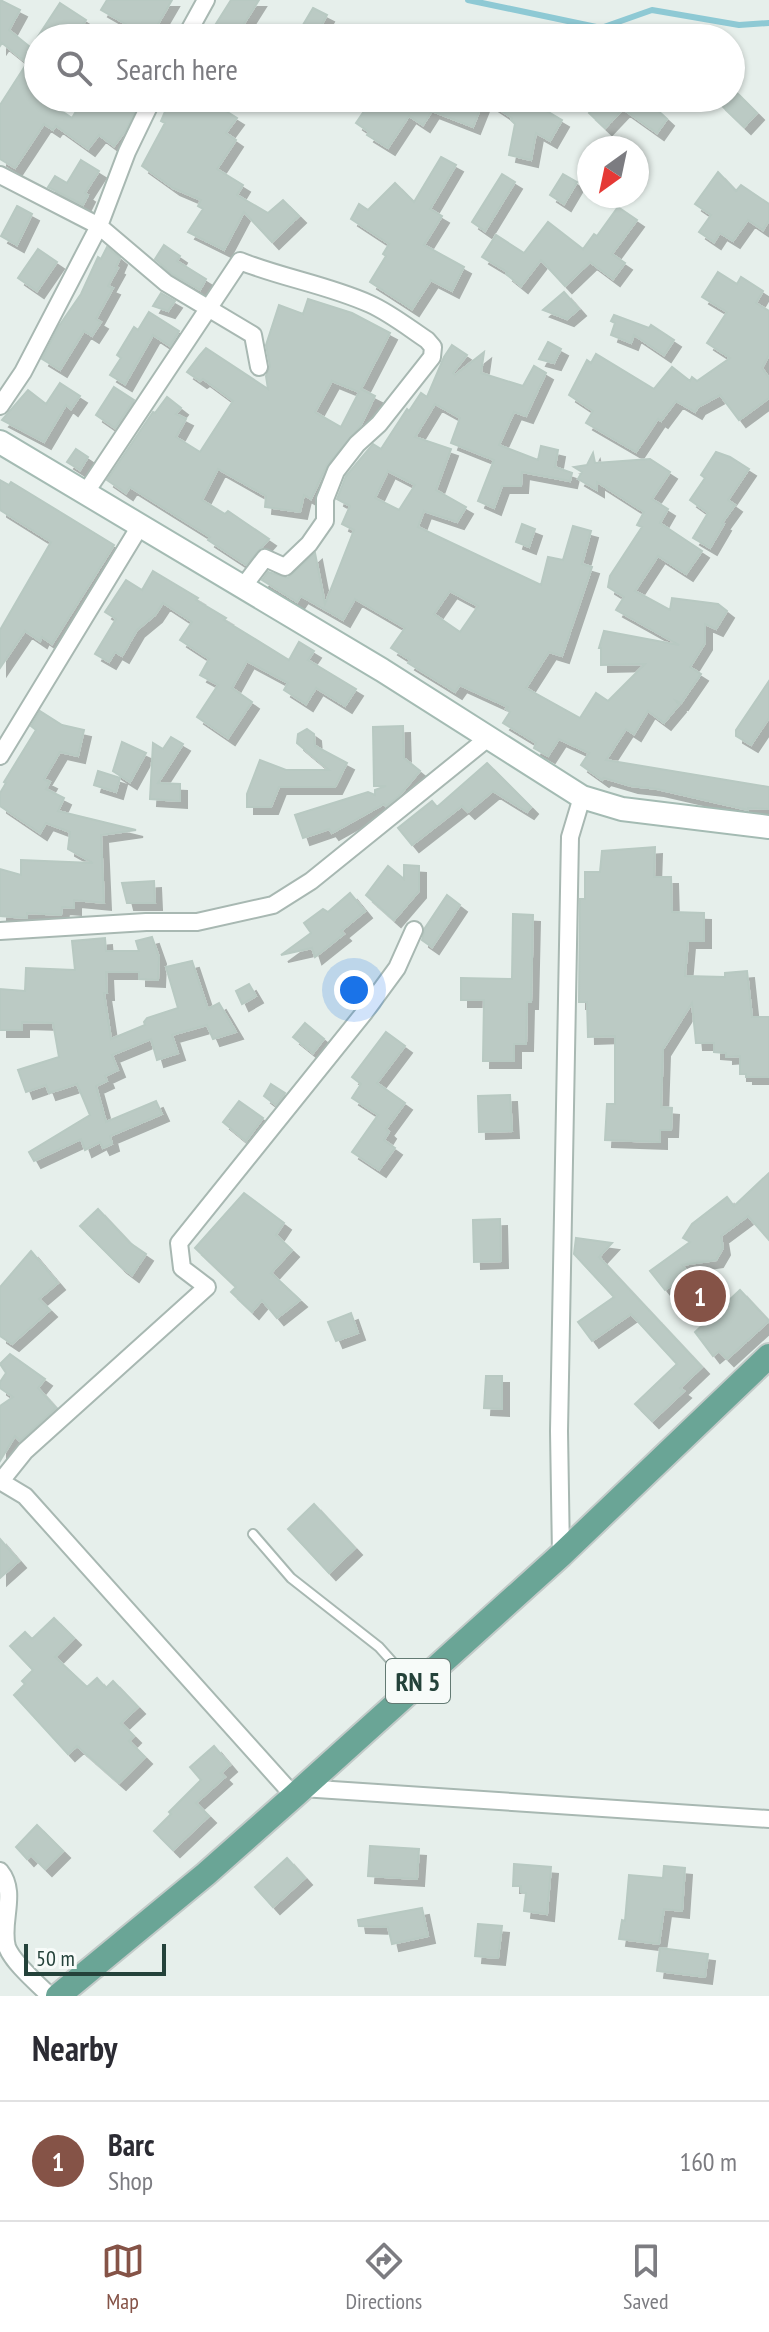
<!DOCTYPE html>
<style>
:root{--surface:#fff;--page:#f7f7f7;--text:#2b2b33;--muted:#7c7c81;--line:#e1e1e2;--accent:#855347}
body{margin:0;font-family:"PT Sans Narrow",sans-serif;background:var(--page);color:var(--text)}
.compass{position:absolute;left:577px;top:136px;width:72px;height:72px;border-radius:50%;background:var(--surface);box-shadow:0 2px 6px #0004;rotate:213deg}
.scale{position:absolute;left:24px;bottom:20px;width:142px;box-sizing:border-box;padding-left:8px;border:4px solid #24423a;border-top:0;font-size:22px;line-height:28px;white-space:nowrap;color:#24423a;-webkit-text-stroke:6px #f7fbf9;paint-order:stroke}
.you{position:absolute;left:354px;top:990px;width:28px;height:28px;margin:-20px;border:6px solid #fff;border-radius:50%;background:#1a73e8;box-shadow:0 0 0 12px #1a73e833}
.badge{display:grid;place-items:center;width:52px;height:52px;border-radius:50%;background:var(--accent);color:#fff;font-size:26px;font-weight:700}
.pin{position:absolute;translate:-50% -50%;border:4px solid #fff;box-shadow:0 2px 8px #0006}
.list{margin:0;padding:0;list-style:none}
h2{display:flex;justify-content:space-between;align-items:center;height:104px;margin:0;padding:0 32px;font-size:34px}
h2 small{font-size:26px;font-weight:400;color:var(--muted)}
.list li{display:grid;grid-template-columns:52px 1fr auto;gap:24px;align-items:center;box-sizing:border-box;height:120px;padding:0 32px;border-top:2px solid var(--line)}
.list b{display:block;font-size:30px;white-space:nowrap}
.list p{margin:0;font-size:26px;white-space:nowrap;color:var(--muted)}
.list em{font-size:26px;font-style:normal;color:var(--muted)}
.icon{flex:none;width:44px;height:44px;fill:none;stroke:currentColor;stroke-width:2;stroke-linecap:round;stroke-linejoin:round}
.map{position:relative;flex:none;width:769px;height:1996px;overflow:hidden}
.search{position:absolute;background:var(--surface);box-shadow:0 2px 6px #0004;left:24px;right:24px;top:24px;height:88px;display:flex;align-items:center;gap:20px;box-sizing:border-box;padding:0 28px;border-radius:44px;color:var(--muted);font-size:30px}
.sheet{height:224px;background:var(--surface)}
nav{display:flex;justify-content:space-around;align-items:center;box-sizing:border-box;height:112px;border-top:2px solid var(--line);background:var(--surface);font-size:22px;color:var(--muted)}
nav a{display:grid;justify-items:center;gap:4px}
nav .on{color:var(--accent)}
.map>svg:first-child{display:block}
</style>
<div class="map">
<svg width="769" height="1996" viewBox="0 0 769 1996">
<defs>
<filter id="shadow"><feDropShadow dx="7" dy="7" stdDeviation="0" flood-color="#0004"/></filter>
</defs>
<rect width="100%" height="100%" fill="#e6efeb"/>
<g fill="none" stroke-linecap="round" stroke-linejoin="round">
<path stroke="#8ec9d4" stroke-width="6" d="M468,0L601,28L652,10L739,25L769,23"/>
</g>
<path fill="#bbcac4" stroke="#b8c9c2" stroke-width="2" fill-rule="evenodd" filter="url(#shadow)" d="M0,0L20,10L9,30L35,51L38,47V98H42L72,118L84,98H141L126,130L114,146L99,135L88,149L56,126L53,130L44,124L15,168L0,159V105L27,63L2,43L0,46Z
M107,0H172L150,38L101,10Z
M231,0H259L235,38H207Z
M60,3L86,20L74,38H37Z
M313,8L327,15L317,33L303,25Z
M733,89L757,113L744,127L719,103L724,98H731Z
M185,98H205L237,118L226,133L236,140L217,169L243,185L237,195L268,213L283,200L299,216L272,242L244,212L224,250L188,232L203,209L198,206L201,200L173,188L142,166L165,123L161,121L170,100L180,106Z
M373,98H472L483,102L473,127L432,111L423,125L409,116L388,148L367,135L369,132L356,123Z
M482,98H531L542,105L540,107L562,120L550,141L536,133L531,160L509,155L515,124L511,120L512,118Z
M603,98H644L667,119L657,133L623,109L605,128L589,113Z
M441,157L456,165L430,209L442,216L424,245L464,267L452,291L431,280L412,309L370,282L386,256L383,254L389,244L351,219L359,204L368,210L395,183L414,202Z
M81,160L99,171L85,193L88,195L83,205L48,187L55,176L67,183Z
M718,172L736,191L741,185L769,204V220L763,230L748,220L733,241L720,233L714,242L699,232L711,215L695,204Z
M502,174L515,182L485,231L472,222Z
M563,174L577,182L564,204L550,195Z
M17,206L32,214L17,245L1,236Z
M618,207L637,220L612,254L625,263L613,279L590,262L565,286L541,260L521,286L506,274L507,272L482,257L496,235L524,253L548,222L583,249L594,234L597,236Z
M164,245L180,256L177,261L206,279L200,290L172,274L155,259Z
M107,247L120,258L116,267L118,268L108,286L113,288L96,319L101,322L92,336L84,331L60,370L42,359L59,326L81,294L98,257L101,259Z
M38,249L57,262L37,291L18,278Z
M718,272L737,284L741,277L763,291L756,303L769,311V355L762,368L769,378V398L739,420L720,395L698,407L695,412L676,401L661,421L658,419L636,452L586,423L593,411L569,395L587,360L591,363L596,354L654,389L672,367L690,381L692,377L697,381L730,358L707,343L727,312L702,297Z
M564,292L579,309L567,319L543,310Z
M161,293L175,301L168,311L153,306Z
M308,299L352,313L390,333L361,389L375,396L360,427L327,465L311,499L304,495L300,512L265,507L266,496L218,469L202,500L225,514L228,511L269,539L246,565L208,540L210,537L130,487L126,493L107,480L153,412L155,413L167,397L181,408L176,414L186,419L176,437L200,452L233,401L203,379L200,381L187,372L200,355L206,348L268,389L266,376L270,366L266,345L279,305L303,314ZM332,381L359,392L341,427L315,412Z
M149,312L179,331L170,346L153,335L125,384L110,375L121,358L117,355L134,327L138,330Z
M614,315L649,328L651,325L674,340L664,355L634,335L631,343L611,335L615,323L611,321Z
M548,342L561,349L554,363L539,359Z
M452,345L467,355L453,373L455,375L484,352L481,373L523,386L534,366L546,373L526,416L514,412L499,445L538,460L541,446L558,450L555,467L572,473L570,481L522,472L521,486H502L494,508L478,501L494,460L451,443L460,418L435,404L415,437L451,449L436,490L466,507L457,522L424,511L418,527L541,585L548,557L563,560L573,526L591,531L582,564L592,567L562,656L549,652L526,688L580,718L596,693L608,701L645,664L601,665V648H599L604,631L679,645L616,610L624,597L608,587L610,576L642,527L637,525L644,512L597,482V490L578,479L582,472L574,467L587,465L593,453L595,463L650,459L670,472L652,499L668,509L660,523L702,551L686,574L658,556L635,591L670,610L672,598L718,604L727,611L716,629L705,624V643L690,667L701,674L681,703L676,701L679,705L664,723L648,711L634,734L626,729L606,760L769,787V809L748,808V810L657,789L631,786L604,778L602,780L581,765L589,753L559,739L548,756L534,748L536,743L503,723L510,712L506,709L508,707L460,685L455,692L408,663L410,660L391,648L405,628L355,599L343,620L301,596L297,602L262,580L268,572L288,578L315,553L325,604L354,530L342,524L350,506L337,499L346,476L373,444L381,449L407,409L409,411L421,393L427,397L444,357ZM388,471L415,485L399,510L375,498ZM450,591L478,606L460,632L434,614Z
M60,383L80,396L71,409L66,405L44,442L2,420L28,390L46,404Z
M114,387L134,400L115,428L96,415Z
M76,449L88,457L80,470L67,462Z
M716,452L730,457L749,469L728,500L735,505L722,523L724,524L710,548L693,538L708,513L690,500L705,478L701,475Z
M0,480L9,485L11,482L114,545L52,644L42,637L40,641L25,631L0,668V630L51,542L0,510Z
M522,524L535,529L529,547L516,542Z
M153,571L198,598L196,600L226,618L224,620L289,660L299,642L314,651L308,660L356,689L345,706L316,688L306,704L284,690L288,683L247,661L232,688L252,702L228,738L197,717L218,685L200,675L209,659L180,640L192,622L163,603L155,615L137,630L122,656L115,652L109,662L95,654L116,619L105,612L126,580L142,590Z
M769,681V718L751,745L736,736V730Z
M40,711L62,725L84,730L78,756L60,752L44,779L50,782L46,789L64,798L58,811L136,830L101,835L104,903L74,900V908L62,907L61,915L27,913V918L0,916V869L21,875V860L93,863L68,849L70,832L46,823L40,833L0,806V793L6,783L4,782L36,730L31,726Z
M403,726L404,758L420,771L399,796L386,806L384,804L332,833L329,829L303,838L295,815L368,792L375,795V790L386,786H374L373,727Z
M307,729L314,734L315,746L347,763L335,787H279L271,807H247V794L260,760L286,770H329L297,743L298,734Z
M171,737L183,744L158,783L180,784V801L150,799L153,743L163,749Z
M122,742L146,753L130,782L113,771Z
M487,763L531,807L527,812L493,791L468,812L462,806L412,845L398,828L432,801L437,807Z
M98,771L120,778L116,792L94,785Z
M655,847L654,877H671L672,912L704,913V941H688L685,976L725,977V973L747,971L752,1017H769V1077H746V1074H740V1056L726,1057V1053L714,1052V1043H696L692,1003L663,1049L661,1107L672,1108L671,1130H660V1142L605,1140L607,1104H615V1036L588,1037L587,1002H579L580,899H585V872H600L602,851Z
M404,865L419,866V891L394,920L366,895L388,866L404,879Z
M154,881L155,903H127L122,883Z
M350,893L365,911L341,931L344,934L315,957L312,948L281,955L311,933L304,923L323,909L328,912Z
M447,895L460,905L432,947L422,940L425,928Z
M513,914L533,915L531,1002H527L526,1044H514V1061H483L484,1000H461V978L512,979Z
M152,937L159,957L158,980L139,979V972H106L107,993H104L111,1039L145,1025L144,1022L147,1018L178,1008L166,967L192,961L208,1009L219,1003L236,1032L213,1039L207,1025L172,1035L178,1053L157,1060L151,1039L112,1055L118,1070L105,1076L107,1081L96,1086L106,1122L156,1101L162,1114L110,1136L112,1144L103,1148L100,1142L85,1150L81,1139L34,1161L29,1152L90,1115L77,1084L49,1093L46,1085L26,1092L18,1070L59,1057L53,1023L22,1022V1030H0V989L25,991L26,968L75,970L72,941L105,938L106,951H139L136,941Z
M249,984L256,996L242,1004L236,991Z
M305,1023L324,1039L313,1053L293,1037Z
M386,1032L405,1046L377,1083L405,1103L386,1129L389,1132L384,1140L395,1148L379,1170L352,1152L378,1115L352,1098L361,1084L352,1077Z
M271,1084L285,1093L276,1105L264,1096Z
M510,1095L512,1131L479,1132L478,1096Z
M239,1101L263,1118L246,1141L223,1122Z
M769,1173V1240L748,1216L721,1236L723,1248L716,1260L682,1265L689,1273L665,1290L650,1271L690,1242L683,1238L692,1224L727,1197L734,1206Z
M244,1193L284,1223L276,1235L292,1250L271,1273L300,1300L277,1318L262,1300L252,1312L231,1292L236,1287L195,1248Z
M98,1209L130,1243L146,1254L132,1275L120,1266L80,1226Z
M500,1219L501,1261L474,1262L473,1220Z
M576,1238L612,1243L599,1257L702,1367L680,1388L684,1391L652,1421L635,1404L677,1364L631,1314L592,1341L578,1322L614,1297L574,1254Z
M31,1251L58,1283L39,1299L50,1310L12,1344L0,1336V1287Z
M740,1290L769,1321L727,1359L719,1351L713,1356L695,1332Z
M351,1313L358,1333L336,1341L328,1322Z
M10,1354L45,1379L38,1388L56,1408L20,1441L15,1436L0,1461V1406L13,1397L0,1388V1382L6,1373L0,1364Z
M486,1376H502V1409L484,1408Z
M314,1504L355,1548L329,1573L288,1529Z
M0,1539L19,1561L0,1578Z
M54,1618L74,1638L55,1657L87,1687L97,1678L106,1688L113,1681L138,1707L121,1723L134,1736L129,1741L145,1757L119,1783L77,1746L68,1754L14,1695L25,1684L22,1681L33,1670L10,1646L25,1632L32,1639Z
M214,1746L230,1765L221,1773L225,1777L196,1803L209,1816L173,1850L154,1831L171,1814L169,1812L201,1780L190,1767Z
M37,1825L63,1851L45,1869L31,1855L27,1859L16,1847Z
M370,1846L419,1849L417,1879L368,1876Z
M287,1858L305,1878L273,1907L255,1887Z
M514,1864L551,1867L547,1914L524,1911L526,1893L521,1892V1886H513Z
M664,1866L685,1868L682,1911L664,1909L659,1944L619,1939L622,1920L625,1921L629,1875L663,1878Z
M422,1908L428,1936L392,1944L388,1927L359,1926L358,1920Z
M478,1924L502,1926L498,1958L475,1956Z
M660,1948L708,1954L705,1977L657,1971Z"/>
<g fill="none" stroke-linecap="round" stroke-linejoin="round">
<defs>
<path id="lane" d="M253,1534L291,1578L379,1647L413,1685"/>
<path id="street" d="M185,38L206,0
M0,175L99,226L166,283L253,335L259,367
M0,406L23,372L99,226L127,152L153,98
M86,492L240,261C282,278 328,285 370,304C390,313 409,328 427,340L433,347L432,357L379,424L357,444L336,471L325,499V521L309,544L285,567L265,558L242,588
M0,756L140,526
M0,931L146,922H197L273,905L311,881L488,738
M0,1481L25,1496L294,1796
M1,1481L25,1451L207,1287L182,1268L179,1243L364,1013L397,968L414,930
M561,1555L559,1431L570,837L582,797
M302,1788L769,1819
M0,1871C18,1893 0,1922 7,1947C13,1963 38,1984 50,1996"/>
<path id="secondary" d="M0,442L382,670L582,797L622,809L769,827"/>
<path id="primary" d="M58,1996L206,1874L294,1796L561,1555L769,1356"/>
</defs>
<use href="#lane" stroke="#a8b8b2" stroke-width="12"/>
<use href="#street" stroke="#a8b8b2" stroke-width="20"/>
<use href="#secondary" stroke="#a4bbb3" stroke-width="26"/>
<use href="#primary" stroke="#c2cac8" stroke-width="28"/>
<use href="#lane" stroke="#fff" stroke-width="8"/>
<use href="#street" stroke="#fff" stroke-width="16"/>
<use href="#secondary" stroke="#fff" stroke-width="22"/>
<use href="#primary" stroke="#6aa596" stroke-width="24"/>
</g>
<g text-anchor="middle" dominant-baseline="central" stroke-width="6" stroke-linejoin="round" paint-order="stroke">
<rect fill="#f7fbf9" stroke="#637a73" stroke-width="2" x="386" y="1659" width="64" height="44" rx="6"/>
<g font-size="26" font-weight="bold" fill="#24423a">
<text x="418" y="1681">RN 5</text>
</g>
</g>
</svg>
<svg class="compass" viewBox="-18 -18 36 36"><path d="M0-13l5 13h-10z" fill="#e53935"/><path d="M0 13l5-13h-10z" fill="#7c7c81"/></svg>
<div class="scale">50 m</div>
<div class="you"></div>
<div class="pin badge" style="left:700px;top:1296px">1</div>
<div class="search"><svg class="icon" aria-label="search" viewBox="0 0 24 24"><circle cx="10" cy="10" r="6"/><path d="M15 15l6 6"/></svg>Search here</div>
</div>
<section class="sheet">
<h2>Nearby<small></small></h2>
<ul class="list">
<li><span class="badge">1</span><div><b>Barc</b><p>Shop</p></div><em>160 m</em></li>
</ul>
</section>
<nav>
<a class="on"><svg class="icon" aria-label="map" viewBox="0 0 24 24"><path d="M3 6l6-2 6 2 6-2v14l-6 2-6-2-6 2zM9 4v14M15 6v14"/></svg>Map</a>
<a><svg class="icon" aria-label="directions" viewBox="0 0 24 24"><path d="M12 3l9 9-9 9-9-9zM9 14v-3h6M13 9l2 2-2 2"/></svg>Directions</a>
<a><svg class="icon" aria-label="saved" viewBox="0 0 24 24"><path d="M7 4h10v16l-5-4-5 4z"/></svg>Saved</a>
</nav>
